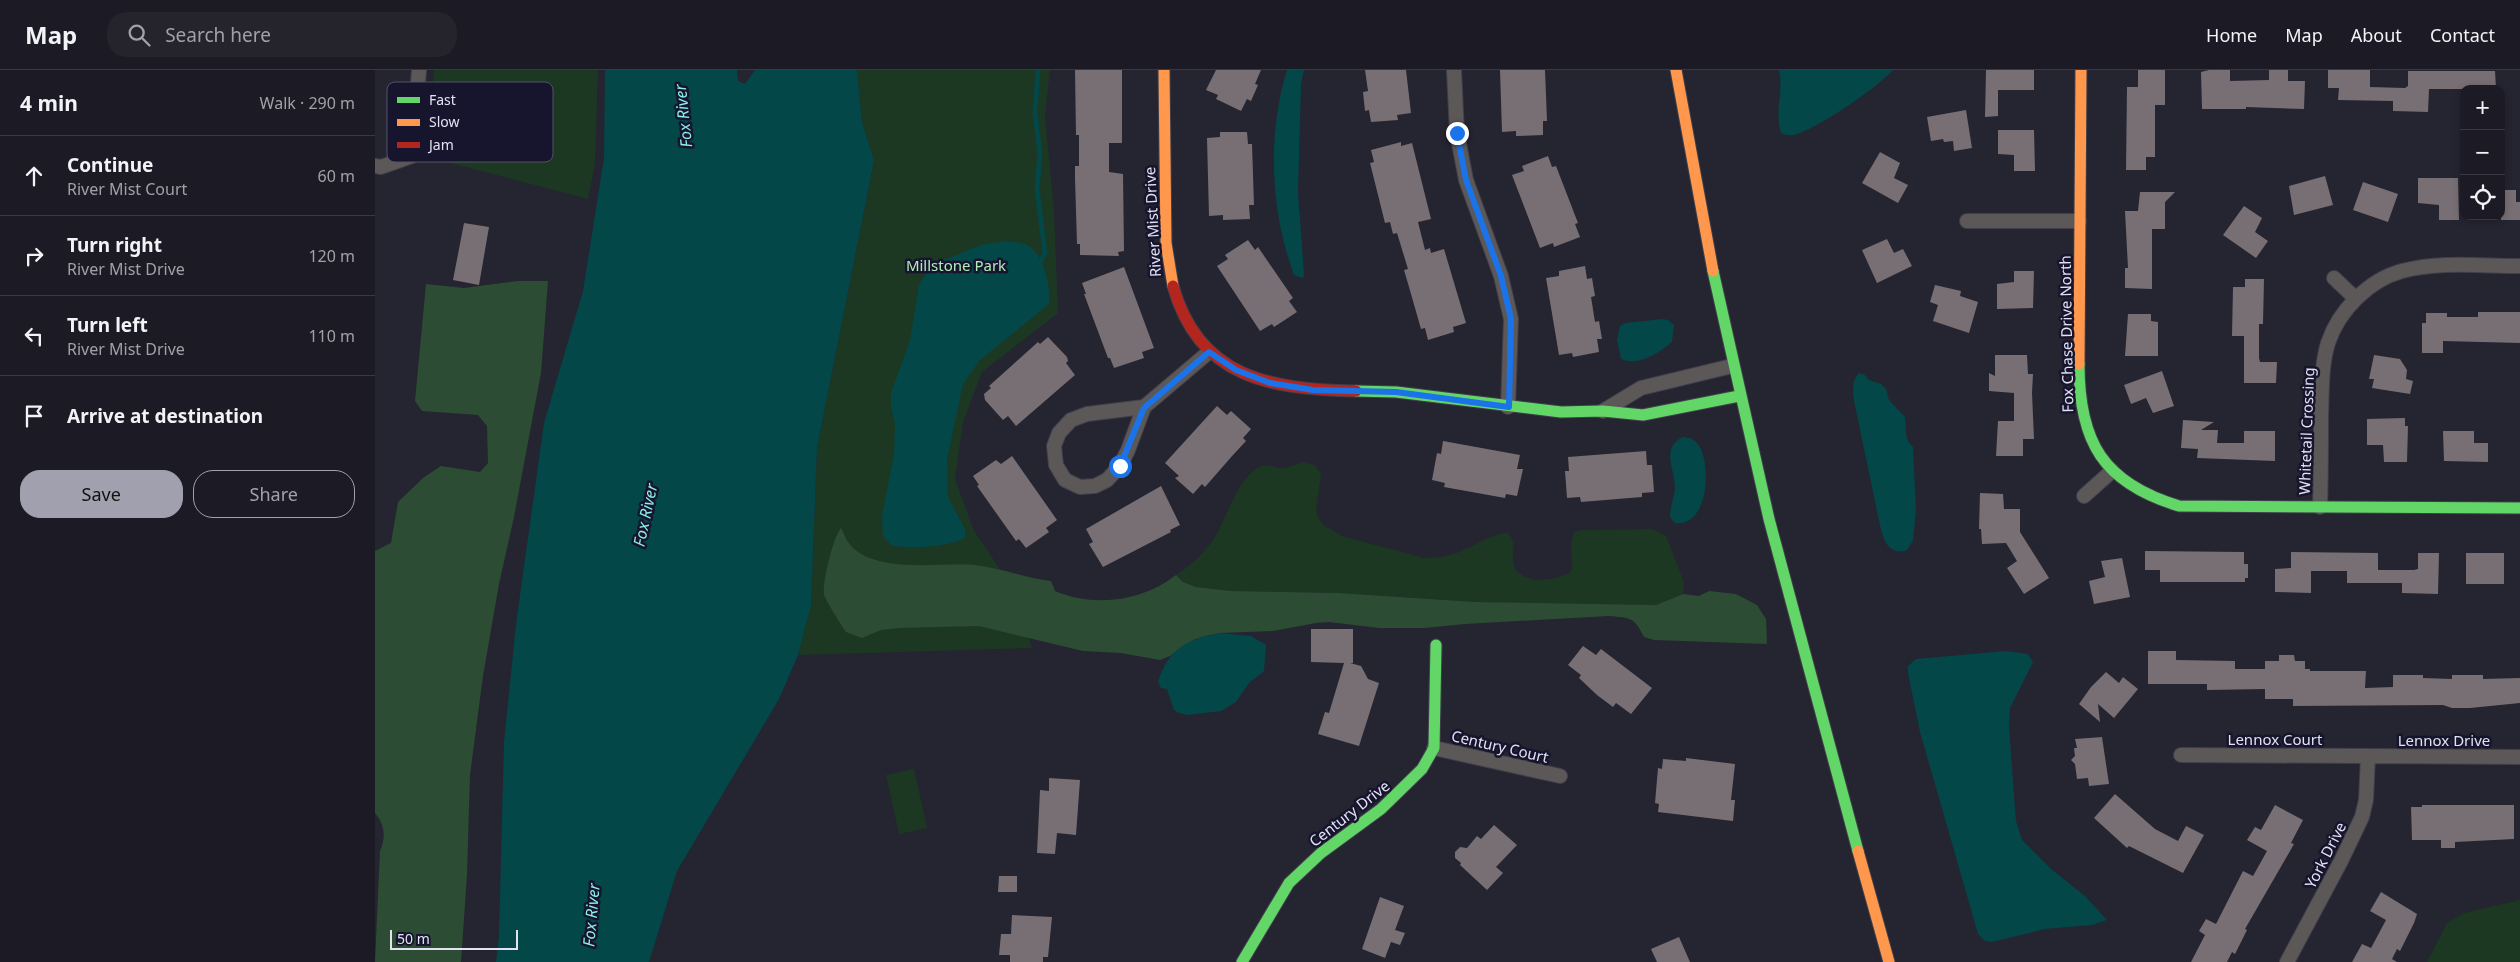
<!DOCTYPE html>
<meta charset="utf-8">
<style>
:root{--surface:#1c1b25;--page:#25242d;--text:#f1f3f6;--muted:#a0a1a7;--line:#3a3942;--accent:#a0a0af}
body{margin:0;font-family:"Noto Sans",sans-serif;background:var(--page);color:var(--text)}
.controls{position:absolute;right:15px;top:15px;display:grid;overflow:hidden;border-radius:10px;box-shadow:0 2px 8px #0003}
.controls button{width:45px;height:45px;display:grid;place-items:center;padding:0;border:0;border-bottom:1px solid var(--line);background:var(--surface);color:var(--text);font:25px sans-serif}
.scale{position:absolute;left:15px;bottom:12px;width:128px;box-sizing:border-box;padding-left:5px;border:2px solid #e2e2f3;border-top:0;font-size:14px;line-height:18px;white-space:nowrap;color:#e2e2f3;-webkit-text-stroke:4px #17152d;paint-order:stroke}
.stop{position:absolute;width:15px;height:15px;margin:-11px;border:4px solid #1a73e8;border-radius:50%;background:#fff}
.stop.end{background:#1a73e8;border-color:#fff;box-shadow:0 1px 5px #0008}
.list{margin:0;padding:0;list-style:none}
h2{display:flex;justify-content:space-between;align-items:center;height:65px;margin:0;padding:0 20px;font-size:21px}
h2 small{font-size:16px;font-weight:400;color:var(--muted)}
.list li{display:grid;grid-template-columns:32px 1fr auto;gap:15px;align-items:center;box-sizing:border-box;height:80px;padding:0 20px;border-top:1px solid var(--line)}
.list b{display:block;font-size:19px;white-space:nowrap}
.list p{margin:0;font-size:16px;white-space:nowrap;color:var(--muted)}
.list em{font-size:16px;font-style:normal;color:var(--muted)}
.actions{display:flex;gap:10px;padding:15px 20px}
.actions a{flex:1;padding:11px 0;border:1px solid var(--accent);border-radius:20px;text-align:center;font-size:18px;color:var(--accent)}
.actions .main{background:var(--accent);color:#111}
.icon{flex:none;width:28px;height:28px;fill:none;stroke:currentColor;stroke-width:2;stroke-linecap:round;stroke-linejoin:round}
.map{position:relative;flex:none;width:2145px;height:892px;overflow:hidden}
header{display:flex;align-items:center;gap:30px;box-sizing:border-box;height:70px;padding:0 25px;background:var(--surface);border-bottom:1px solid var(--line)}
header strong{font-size:24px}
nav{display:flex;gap:28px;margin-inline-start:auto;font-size:18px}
.search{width:350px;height:45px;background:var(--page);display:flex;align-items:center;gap:12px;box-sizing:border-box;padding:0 18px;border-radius:20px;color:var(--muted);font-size:19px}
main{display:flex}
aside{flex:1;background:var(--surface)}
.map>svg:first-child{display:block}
</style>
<header>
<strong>Map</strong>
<div class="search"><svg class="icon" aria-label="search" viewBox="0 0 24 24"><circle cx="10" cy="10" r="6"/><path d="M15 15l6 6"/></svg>Search here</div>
<nav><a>Home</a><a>Map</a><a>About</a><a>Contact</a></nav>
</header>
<main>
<aside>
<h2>4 min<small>Walk · 290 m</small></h2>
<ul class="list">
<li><svg class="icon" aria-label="ahead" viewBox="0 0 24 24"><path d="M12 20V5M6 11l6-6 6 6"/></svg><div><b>Continue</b><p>River Mist Court</p></div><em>60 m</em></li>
<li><svg class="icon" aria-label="right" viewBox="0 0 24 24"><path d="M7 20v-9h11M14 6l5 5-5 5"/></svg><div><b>Turn right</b><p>River Mist Drive</p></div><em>120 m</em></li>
<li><svg class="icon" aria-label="left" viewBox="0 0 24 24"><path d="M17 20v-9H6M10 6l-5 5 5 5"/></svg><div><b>Turn left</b><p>River Mist Drive</p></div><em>110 m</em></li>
<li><svg class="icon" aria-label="arrive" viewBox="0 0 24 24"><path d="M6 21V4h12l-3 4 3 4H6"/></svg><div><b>Arrive at destination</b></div></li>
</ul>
<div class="actions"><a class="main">Save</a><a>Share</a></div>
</aside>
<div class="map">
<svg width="2145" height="892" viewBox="0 0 2145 892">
<rect width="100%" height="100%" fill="#252431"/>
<path fill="#1c3823" d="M59,0H223L220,94L213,129L53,87Z
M482,0H675L670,46L679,141L683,243L607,302L588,352L580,409L599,461L638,518L657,578L423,585L436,536L442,378L499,92L487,52Z
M927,392L940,395L946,404L941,439L943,448L950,456L967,466L1049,488C1064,488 1077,486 1091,479C1105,473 1116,464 1132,463C1145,472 1133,488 1141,500C1152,514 1184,512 1197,500L1196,473L1199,462L1208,460L1278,459L1291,466L1309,512L1308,524L1281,535L1100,532L964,523L856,521L821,517L808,512L801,505C817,495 833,480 842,463C853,444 863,407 886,396C893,393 901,399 909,398C915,397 921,394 927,392Z
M539,699L552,758L524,764L511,705Z
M2145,830V892H2052L2072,853L2089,843Z"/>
<path fill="#2d4c34" d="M142,211H173L166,303L139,447L124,514L108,606L95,705L92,805L86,892H0L5,781C11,767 10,755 0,743V481L16,473L23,432L48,408L66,396L105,402L113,393L112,356L103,345L47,341L40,331L51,214L89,218Z
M466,458C469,464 472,472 477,477C505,504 565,492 600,495C626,498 650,508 676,511L680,521C720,538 768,531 801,505L808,512L821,517L856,521L964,523L1100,532L1281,535L1308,524L1324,526L1334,521L1361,524L1382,535L1391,549L1392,574L1279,570L1269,567C1259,547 1256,548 1234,546L1090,554L1049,558H1004L954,552L941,553L898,561L845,563L827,567L818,570L795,586L785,590L746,583L708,581L604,556L524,558L506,560L487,568L471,562C468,558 450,529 449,525C447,514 458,467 466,458Z"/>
<path fill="#034748" d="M230,0H362L363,11L370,14L380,0H482L487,52L499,91L442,378L436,536L423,585L404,629L302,801L274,892H121L124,865L129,672L141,554L169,353L208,221L229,88Z
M912,0H929L926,14L923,122L929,204L928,208L919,205C895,140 892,65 912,0Z
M1404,0H1518C1499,20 1450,53 1425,63C1418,66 1412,66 1406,63C1399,43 1409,21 1404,0Z
M630,171C636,172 644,172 650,174C669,182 676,217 674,234L605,290L588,314L572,389L573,427L590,459V468C570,478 540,478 517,476L508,466L507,446L519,384L520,354L516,337V323L535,270L544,215L554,199L569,190L606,175Z
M1287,249L1293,250L1299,255L1297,272C1284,283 1263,297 1246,289L1242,270L1245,256L1251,253Z
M1484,303L1490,305L1494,310L1506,314L1511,319L1514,330L1530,347C1532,358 1528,368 1538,377L1541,440L1538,471L1531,481C1514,483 1511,475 1506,460L1479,331C1478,321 1476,311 1484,303Z
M1308,367C1314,368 1317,368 1322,373C1337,389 1335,458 1300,453L1295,447C1295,436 1300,426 1300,416C1299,398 1286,377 1308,367Z
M845,563L876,566L891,575L889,601L874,613L861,632L846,641L813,645L804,643L799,640L792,619L786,618L783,612C793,579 812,569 845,563Z
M1631,581L1653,584L1658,592L1635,638L1634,656L1641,751L1647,770L1676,799L1710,826L1732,850L1717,855L1670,859L1617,872L1610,871L1603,864L1545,662L1533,603V596L1541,589Z"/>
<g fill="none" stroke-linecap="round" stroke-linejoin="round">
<path stroke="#034748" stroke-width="5" d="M663,0L660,43L665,84L662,119L670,183L666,191"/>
</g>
<path fill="#786f74" d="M700,0H747V73H734V102L748,104L749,181L743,182L744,186L705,185V174H702L700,108V96H704V65H701Z
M841,0H886L880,14L883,15L876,31L872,29L866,41L841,29L843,25L831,20Z
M990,0H1031L1036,43L1022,45L1023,50L996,52L994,40L990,41L988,22L993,21Z
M1125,0H1170L1172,51H1168V65L1141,66V61L1127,62Z
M1611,0H1659V20H1623V46L1610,47Z
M1763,0H1790V35H1780V87H1771V100H1751L1752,17H1763Z
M1834,0H1855V11L1894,10V0H1913V11H1930L1929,39L1871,37V39H1827L1826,2Z
M1953,0H1995V17L2030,18L2033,16V1H2120L2121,19H2054L2053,42L2018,41V31L1963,30L1964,18H1953Z
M1591,40L1597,78L1579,81L1578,71L1569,72L1568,69L1556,71L1552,47Z
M1623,60H1659L1660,101H1639V85L1623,84Z
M845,62H872L873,74H877L879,135H874L875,149L848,150V145L834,146L832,68L845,67Z
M1026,72V76L1037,73L1056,149L1043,152L1050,180L1055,178L1056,183L1069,179L1091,253L1078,257L1079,262L1053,270L1050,258L1046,259L1034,217L1029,200L1033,199L1022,163L1018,164L1015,152L1010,153L995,93L999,92L996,80Z
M1505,82L1525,93L1519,108L1533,115L1523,133L1487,113Z
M1173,86L1177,97L1181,96L1203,153L1200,154L1205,167L1179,177L1178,173L1165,178L1137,105L1149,101L1147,96Z
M1950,106L1958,135L1919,145L1914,116Z
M2043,108H2083L2084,150H2064V135L2043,133Z
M1988,112L2023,124L2013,152L1978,140Z
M2126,120H2141V132H2145V150H2126Z
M1765,122H1800L1790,132V159H1777V219L1750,218V198H1753L1750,141H1763Z
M1869,136L1887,148L1880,162L1893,171L1881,188L1848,165Z
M89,153L114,157L104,215L78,210Z
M1512,169L1519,183L1528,179L1537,196L1502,213L1487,180Z
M873,170L880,180L883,177L918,228L914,231L922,242L899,257L897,254L885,261L842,196L853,189L850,185Z
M1210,196L1212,209L1217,208L1220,226L1216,227L1220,252L1224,251L1227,269H1222L1224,282L1198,287L1197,283L1184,285L1171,208L1184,206V201Z
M749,197L779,278L767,282L769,288L739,298L735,288H733L709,224H711L707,213Z
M1639,201H1659L1658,238L1622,239V214L1639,212Z
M1870,209H1889L1888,254H1884V288L1885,292H1902L1901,313H1869V266H1857L1858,217H1870Z
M1560,215L1586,221L1585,226L1603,232L1594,263L1558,251L1563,235L1555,232Z
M2103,242H2145V273L2068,271V283H2047V253H2051V243H2072V247H2103Z
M1753,244H1776V251L1783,252V286H1750Z
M673,267L692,287L693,291L691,293L700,305L641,356L633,346L628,350L610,330L609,324L616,318L614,316L663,272L665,274Z
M1620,285H1652L1653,304H1658L1657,323L1659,369H1648V386H1621L1623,351H1639V323L1614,321V303L1620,306Z
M1999,285L2025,289L2032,300L2031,309L2038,311L2035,324L1997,318L1999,309H1994Z
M1787,301L1799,336L1778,343L1771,328L1756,334L1749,315Z
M842,336L852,345L856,341L876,359L868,368L871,371L858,385L830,417L827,414L818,424L800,408L804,406L790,393Z
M2030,348V356H2033L2032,392H2009L2008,375H1992V349Z
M1808,350L1839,352L1826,360H1843L1842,373H1869V361H1900V391L1822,388L1823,379L1806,378Z
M2068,361H2099V373H2113V392L2069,391Z
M1068,371L1145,385L1142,399H1148L1142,426L1131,424L1130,428L1069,417L1070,413L1057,410L1062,383L1066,384Z
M1271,381L1272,395H1277L1279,422L1267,423V427L1206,432L1205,427L1192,428L1190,401H1194L1193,387Z
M637,386L682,450L671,458L674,462L651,478L644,469L641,471L602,416L604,415L598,406L621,390L626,394Z
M786,416L805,455L795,460L796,462L728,497L714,474L718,472L711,459Z
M1605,423L1628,424L1629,439H1645V462L1674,508L1649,524L1632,498L1642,491L1631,473L1607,474L1606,459H1604Z
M1770,481L1869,482V494H1873V508H1870V512H1785V500H1770Z
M1916,482L2003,483V500H2039L2043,499V483H2064L2063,524L2027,523V513H1972V501H1936V523L1900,522V499L1916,498Z
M2091,483H2129V514H2091Z
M1747,488L1755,527L1719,534L1714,511L1730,507L1726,491Z
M936,559H978V593H975L986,596L993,609L1004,613L984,676L943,664L950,642L954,643L969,593L936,592Z
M1208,576L1221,585L1226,579L1277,618L1256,644L1241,633L1238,637L1222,625L1204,608L1206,605L1193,595Z
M1773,581H1801V590L1860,591V599H1890V591H1904V585H1919L1920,591H1930V599H1935V601H1991L1990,618L2018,617V605H2048V608L2077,609V605H2108V609L2145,608V633L2095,638H2077L2068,635L1918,636V629H1890V619L1832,620V614H1773Z
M1731,602L1744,613L1748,607L1763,619L1739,648L1723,634L1725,652L1704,634L1716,617Z
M1727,667L1734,714L1714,716L1713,708L1702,709L1700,694L1696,690L1700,686L1699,678H1702L1700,669Z
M1311,688L1360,694L1356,730H1360L1358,751L1283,742L1284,734L1280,733L1283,698L1287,699L1288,689L1311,691Z
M674,708L705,710L701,765L682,763L680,784L662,783L665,720L674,721Z
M1740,724L1780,759L1803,771L1811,756L1829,765L1808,803L1754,776L1752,778L1719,748Z
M1900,735L1928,750L1916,773L1919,774L1870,859L1872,860L1860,884L1857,882L1852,892H1816L1830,865L1824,861L1831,849L1841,854L1868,801L1878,806L1892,781L1872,770L1880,757L1886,760Z
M2047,735H2139V769L2080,772V778H2066V770H2037L2036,737H2047Z
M1119,755L1142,775L1121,797L1128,803L1112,820L1085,795L1086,793L1080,788V782L1085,777L1092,778L1102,766L1106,769Z
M624,806H642V822H623Z
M2006,822L2042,844L2039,853L2025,881L2022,879L2017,889L2022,892H1977L1987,874L1996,878L2011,850L1995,841Z
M1005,827L1029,836L1020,860L1030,863L1025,875L1016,872L1010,888L987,879Z
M637,845L677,847L673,887H668V892H635V885H624L626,864H636Z
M1304,867L1315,892H1282L1276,879Z"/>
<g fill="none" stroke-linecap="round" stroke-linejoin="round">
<defs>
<path id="street" d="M1079,0L1082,63L1091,110L1126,206L1136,249L1133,337
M0,96L6,97L37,86L44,0
M1592,151H1704
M1959,208L1981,229
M769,337L753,380L745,396L732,410L720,416L705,417L690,410L681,395L679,376L684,363L696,350L712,344L769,337L834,282
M1228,341L1266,318L1357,296
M1709,426L1737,401
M1945,437C1946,406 1946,375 1946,345C1947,321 1946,296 1953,273C1964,240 1994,210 2027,201C2065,191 2107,196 2145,196
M1059,678L1185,706
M1806,685L2145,687
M1912,892L1966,791L1987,747L1991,730L1993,686"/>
<path id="fast" d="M1338,201L1394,449L1483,781
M1704,294C1704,372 1728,413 1804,436L2145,438
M981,321L1021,322L1186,342L1228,341L1268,345L1364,326
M867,892L914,813L946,783L1006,739L1047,699L1059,678L1061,575"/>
<path id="slow" d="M789,0L791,173L798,216
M1301,0L1338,201
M1704,294L1706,0
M1483,781L1514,892"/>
<path id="jam" d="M798,216C824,309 896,319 981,321"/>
</defs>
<use href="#street" stroke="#403f4b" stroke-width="16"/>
<use href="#fast" stroke="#403f4b" stroke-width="13"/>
<use href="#slow" stroke="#403f4b" stroke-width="13"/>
<use href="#jam" stroke="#403f4b" stroke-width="13"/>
<use href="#street" stroke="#5d5858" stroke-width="14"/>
<use href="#fast" stroke="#63d668" stroke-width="11"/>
<use href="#slow" stroke="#ff974d" stroke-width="11"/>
<use href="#jam" stroke="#b3261e" stroke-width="11"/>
</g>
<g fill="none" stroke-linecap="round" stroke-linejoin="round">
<path stroke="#1a73e8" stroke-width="6" d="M745,396L769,338L834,282L861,300L895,313L938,320L1021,322L1134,337L1136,249L1126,206L1091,110L1082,63"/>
</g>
<g text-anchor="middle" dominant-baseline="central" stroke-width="5" stroke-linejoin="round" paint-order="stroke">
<g font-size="15" fill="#e2e2f3" stroke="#17152d">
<text transform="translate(777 152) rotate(-93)">River Mist Drive</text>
<text transform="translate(1691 264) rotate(-91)">Fox Chase Drive North</text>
<text transform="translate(1931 361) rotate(-88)">Whitetail Crossing</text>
<text x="1900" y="669">Lennox Court</text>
<text x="2069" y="670">Lennox Drive</text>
<text transform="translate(1125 676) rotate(13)">Century Court</text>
<text transform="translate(974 743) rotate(-38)">Century Drive</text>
<text transform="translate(1950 785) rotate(-63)">York Drive</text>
</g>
<g font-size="15" fill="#b0edba" stroke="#17152d">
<text x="581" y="195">Millstone Park</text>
</g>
<g font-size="16" font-style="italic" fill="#8aeeed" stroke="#17152d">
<text transform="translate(308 46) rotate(-96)">Fox River</text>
<text transform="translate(270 445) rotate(-78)">Fox River</text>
<text transform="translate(216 845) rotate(-85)">Fox River</text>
</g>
</g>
<rect x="12" y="12" width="166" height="80" rx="8" fill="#17152d" stroke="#545268" stroke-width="1"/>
<rect x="22" y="27" width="23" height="6" fill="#63d668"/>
<rect x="22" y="49" width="23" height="7" fill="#ff974d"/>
<rect x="22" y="72" width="23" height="6" fill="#b3261e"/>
<g font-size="14" fill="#e2e2f3">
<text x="54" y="35">Fast</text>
<text x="54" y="57">Slow</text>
<text x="54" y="80">Jam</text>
</g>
</svg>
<div class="controls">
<button>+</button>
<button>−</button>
<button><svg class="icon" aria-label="locate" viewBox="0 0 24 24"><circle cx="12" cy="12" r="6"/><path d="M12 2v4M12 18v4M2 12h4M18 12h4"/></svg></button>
</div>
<div class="scale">50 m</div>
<div class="stop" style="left:745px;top:396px"></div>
<div class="stop end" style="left:1082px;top:63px"></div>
</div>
</main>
